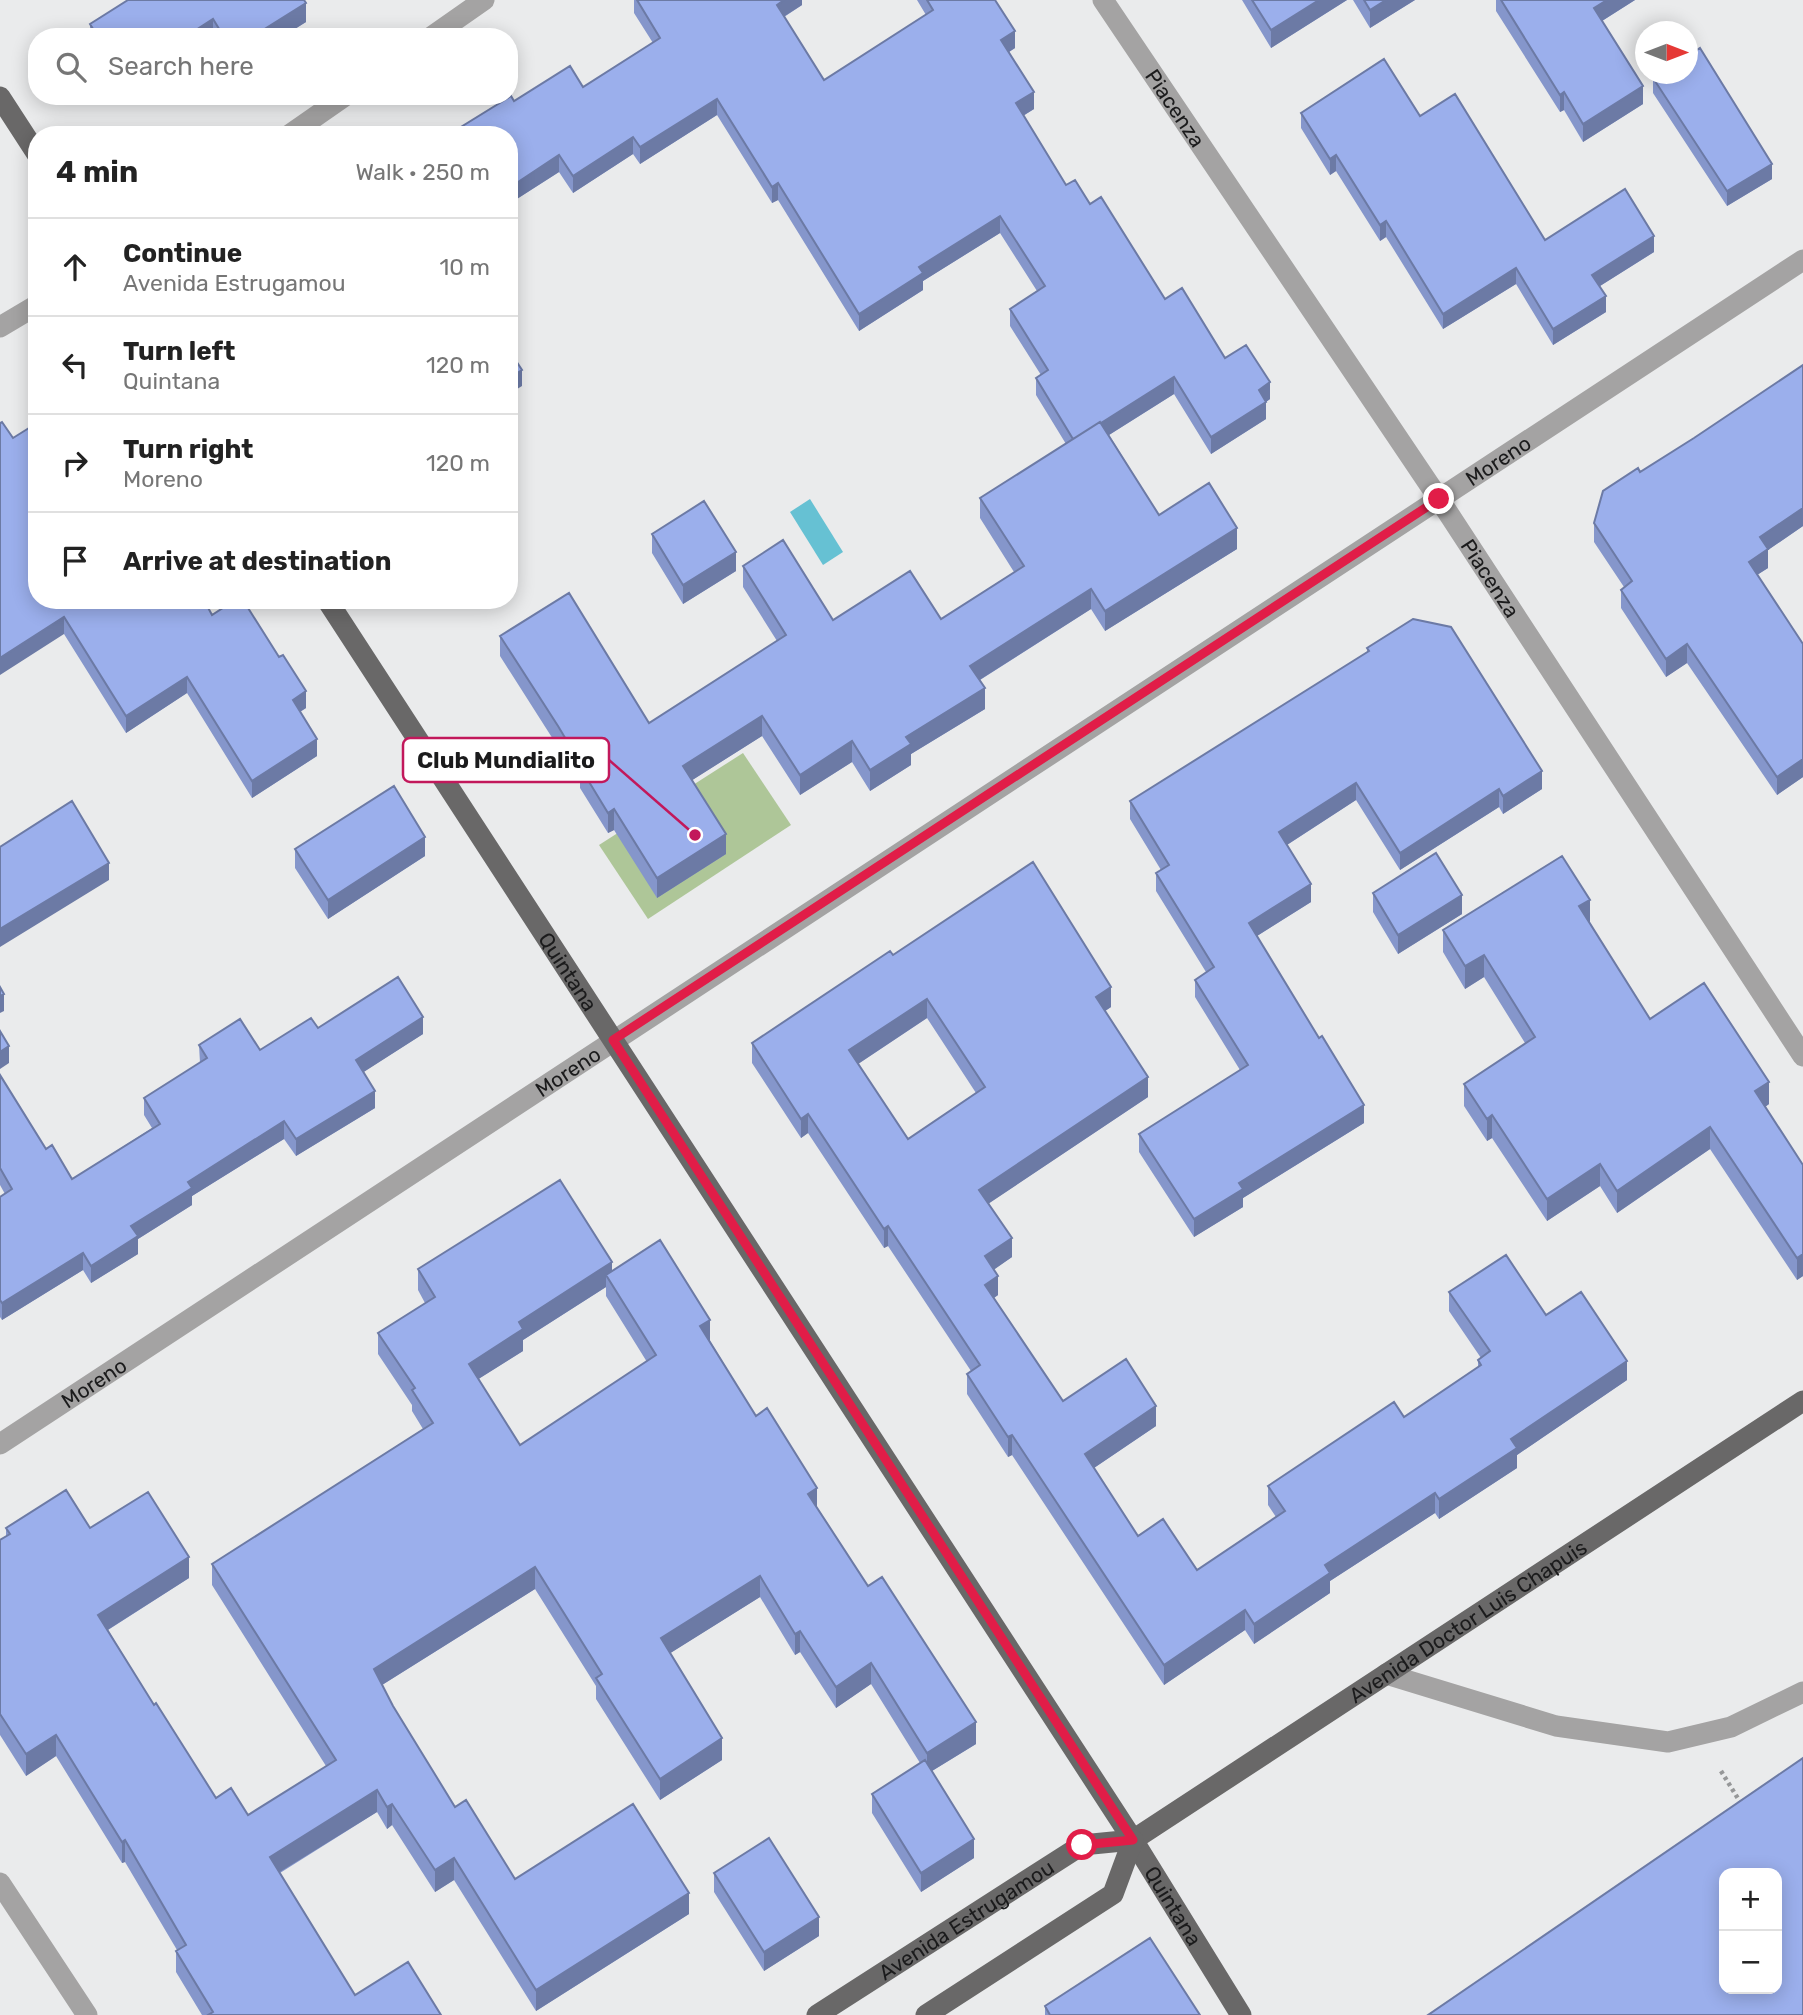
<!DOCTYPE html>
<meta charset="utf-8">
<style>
:root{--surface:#fff;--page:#f6f6f6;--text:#222;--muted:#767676;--line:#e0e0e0}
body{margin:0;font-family:Rubik,sans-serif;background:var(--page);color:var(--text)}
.controls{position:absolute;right:21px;bottom:21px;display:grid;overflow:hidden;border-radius:14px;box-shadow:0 4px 18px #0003}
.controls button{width:63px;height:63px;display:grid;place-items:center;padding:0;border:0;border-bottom:2px solid var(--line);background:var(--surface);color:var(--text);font:35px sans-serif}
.compass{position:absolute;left:1635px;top:21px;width:63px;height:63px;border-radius:50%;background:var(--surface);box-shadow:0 4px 18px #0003;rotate:90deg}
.stop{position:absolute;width:21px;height:21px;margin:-16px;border:5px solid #e11d48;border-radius:50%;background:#fff}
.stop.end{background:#e11d48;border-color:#fff;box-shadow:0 2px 7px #0008}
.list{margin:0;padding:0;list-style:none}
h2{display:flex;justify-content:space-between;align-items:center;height:91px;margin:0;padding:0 28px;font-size:30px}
h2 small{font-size:23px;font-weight:400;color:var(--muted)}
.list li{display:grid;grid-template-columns:46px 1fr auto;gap:21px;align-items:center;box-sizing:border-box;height:98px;padding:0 28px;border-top:2px solid var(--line)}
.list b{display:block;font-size:26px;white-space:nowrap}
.list p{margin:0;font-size:23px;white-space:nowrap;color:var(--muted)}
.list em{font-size:23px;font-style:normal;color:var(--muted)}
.icon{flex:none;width:38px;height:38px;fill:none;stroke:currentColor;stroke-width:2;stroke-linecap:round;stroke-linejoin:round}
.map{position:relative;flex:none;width:1803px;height:2015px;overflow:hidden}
.search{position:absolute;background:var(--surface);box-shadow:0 4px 18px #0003;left:28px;top:28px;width:490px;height:77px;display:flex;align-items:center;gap:18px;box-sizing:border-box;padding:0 24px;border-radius:28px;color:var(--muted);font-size:26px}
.panel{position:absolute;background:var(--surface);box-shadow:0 4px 18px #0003;left:28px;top:126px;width:490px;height:483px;border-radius:28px}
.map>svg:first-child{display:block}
</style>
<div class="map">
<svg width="1803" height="2015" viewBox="0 0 1803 2015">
<rect width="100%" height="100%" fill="#eaebec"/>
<path fill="#aec698" d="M743,753L791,825L648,919L599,845Z"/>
<path fill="#66c1d3" d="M810,499L843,552L823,565L790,512Z"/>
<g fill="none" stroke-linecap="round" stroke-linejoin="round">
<path stroke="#969798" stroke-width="4.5" stroke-dasharray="3.5 3.5" stroke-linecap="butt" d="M1721,1771L1742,1805"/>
<g stroke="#a4a3a3" stroke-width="21">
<path id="s1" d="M1103,0L1439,499L1803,1056"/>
<path d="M431,37L484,0"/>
<path d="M289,135L345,96"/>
<path d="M0,327L37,305"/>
<path id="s2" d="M0,1444L1803,260"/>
<path d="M1386,1674L1556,1726L1668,1742L1731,1727L1803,1692"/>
<path d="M0,1883L87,2015"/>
</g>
<g stroke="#696868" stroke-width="21">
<path d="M0,97L37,154"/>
<path id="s3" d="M327,600L1133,1840L1241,2015"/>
<path id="s4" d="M817,2015L1082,1845L1133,1840L1803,1401"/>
<path d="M926,2015L1113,1894L1133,1840"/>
</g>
</g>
<path fill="#8596cb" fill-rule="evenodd" d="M128,0L306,22L282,37H90V24Z
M634,0H802V5L784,17L824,80L926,15L917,0H995L1015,48L1009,52L1034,109L1023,116L1066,185L1090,204L1165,299L1225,358L1270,399L1266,402V419L1211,454L1174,394L1109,435L1159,515L1237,549L1105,631L1091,609L980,680L985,709L911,754V765L870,791L852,762L800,795L762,736L692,780L726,854L657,898L614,830L608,833L580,788V783L558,747L500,656V636L649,723L777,641L743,587V566L833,620L941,619L1014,572L980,518V498L1066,444L1036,395V378L1041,375L1010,326V309L1037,291L1000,233L923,281V290L859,331L778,200L772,203L717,115L640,164L633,154L573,193L559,172L509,204V135L514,101L583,87L653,43L634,13Z
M1242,0H1347L1271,48Z
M1353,0H1415L1370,28Z
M1496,0H1635L1602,21L1643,104L1583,142L1564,110L1560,112L1496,11Z
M1653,78L1772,179L1727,206L1653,93Z
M1301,113L1420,116L1545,240L1654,252L1600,286L1606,312L1553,345L1516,284L1443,329L1386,237L1380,241L1336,171L1330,175L1301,128Z
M1803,365V526L1768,550V568L1757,575L1803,644V777L1777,795L1687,663L1666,677L1621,608V590L1624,587L1594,542V523L1640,472L1694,438Z
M652,534L736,571L683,604L652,553Z
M37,600L212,615L306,708L300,712L317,756L252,798L187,693L126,733L64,634Z
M1367,648L1542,789L1503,814L1499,807L1400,870L1356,800L1287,845L1311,902L1257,936L1364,1123L1243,1198V1207L1194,1237L1139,1152V1134L1240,1070L1195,997V980L1206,972L1156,891V873L1161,870L1130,819V801L1367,652Z
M295,849L425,856L328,919L295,868Z
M1373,893L1462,914L1398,954L1373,912Z
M1589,922L1650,1019L1769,1104L1765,1107L1803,1165V1276L1797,1280L1710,1149L1617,1213L1600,1186L1547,1221L1492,1138L1487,1141L1464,1106V1084L1525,1043L1484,977L1465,989L1443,952V930L1590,922Z
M893,955L1111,1007L1105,1011L1148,1097L989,1203L1012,1257L994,1269L998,1295L994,1298L1063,1401L1156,1426L1094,1468L1138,1536L1197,1570L1276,1517L1268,1505V1486L1404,1417L1478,1367V1360L1481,1358L1449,1311V1292L1546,1315L1627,1380L1517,1455V1468L1439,1519L1435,1513L1330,1581V1593L1254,1644L1245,1630L1164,1685L1012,1455L1008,1457L967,1394V1374L971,1371L888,1246L884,1248L808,1133L801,1138L752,1063V1043ZM927,1018L976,1093L908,1139L858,1064Z
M318,1028L423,1034L363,1072L375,1108L296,1156L284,1139L192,1196V1205L138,1239V1254L91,1283L83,1270L2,1320L0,1317V1197L5,1194L0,1185V1075L46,1149L72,1179L152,1128L144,1115V1098L200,1063L199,1045L260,1050Z
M418,1269L612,1271L710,1341L756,1416L817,1507L868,1586L976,1744L932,1771L974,1858L921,1892L872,1813V1794L920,1763L871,1684L836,1708L800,1652L795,1655L760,1597L670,1653L722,1760L660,1800L596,1699V1686L535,1589L382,1685L393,1706L455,1807L515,1879L689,1914L536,2011L454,1880L435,1892L392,1825L387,1829L377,1812L280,1873L355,1995L441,2015H202L176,1972V1951L177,1950L125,1862L122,1863L56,1756L26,1776L0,1735V1540L6,1536V1528H90L189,1578L108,1630L154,1705L216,1798L248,1815L326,1766L212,1585V1564L423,1429L412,1411V1405L378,1354V1333L425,1303L418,1290ZM606,1287V1296L647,1362L520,1445L478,1379L523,1351V1340Z
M714,1873L819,1936L764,1971L714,1892Z
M1045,2006L1200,2015H1045Z"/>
<path fill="#6c7aa5" d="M784,0H802V5L777,21V5Z
M1319,0H1347L1271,48V30Z
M1386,0H1415L1370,28V10Z
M1607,0H1635L1594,26V8Z
M306,3V22L282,37H252Z
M213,19V37H185Z
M1015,31V48L1001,57V40Z
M1643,86V104L1583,142V124Z
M1034,92V109L1016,120V103Z
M1564,92V110L1560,112V95Z
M717,99V115L640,164V147Z
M633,137V154L573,193V176Z
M559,155V172L509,204V188Z
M1336,155V171L1330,175V159Z
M1772,164V179L1727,206V191Z
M778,183V200L772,203V187Z
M1000,216V233L923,281V290L859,331V314L919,267Z
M1386,221V237L1380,241V225Z
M1654,236V252L1592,291V275Z
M1516,268V284L1443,329V314Z
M1606,296V312L1553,345V329Z
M522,370V386L509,394V378Z
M1174,377V394L1074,457V440Z
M1270,382V399L1259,407V390Z
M1266,402V419L1211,454V437Z
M1803,508V526L1768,550V568L1749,580V562L1760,537Z
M1237,528V549L1105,631V611Z
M736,552V571L683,604V585Z
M1091,589V609L970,686V666Z
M64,617V634L0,675V658Z
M1687,644V663L1666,677V659Z
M187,677V693L126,733V716Z
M985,688V709L911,754V765L870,791V770L906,737Z
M306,691V708L293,716V700Z
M762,716V736L683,786V766Z
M317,739V756L252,798V781Z
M852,741V762L800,795V775Z
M1803,759V777L1777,795V777Z
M1542,771V789L1503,814V796Z
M1356,783V800L1279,850V832Z
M1499,789V807L1400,870V853Z
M614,809V830L608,833V813Z
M726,834V854L657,898V878Z
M425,837V856L328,919V900Z
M109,863V880L0,947V929Z
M1311,884V902L1249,941V923Z
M1462,895V914L1398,954V935Z
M1590,900V922L1579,929V906Z
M1484,955V977L1465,989V966Z
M1111,987V1007L1096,1017V997Z
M4,994V1011L0,1013V996Z
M927,999V1018L849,1070V1050Z
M423,1017V1034L356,1077V1060Z
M9,1046V1063L0,1069V1052Z
M1148,1077V1097L979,1210V1190Z
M1769,1082V1104L1755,1114V1091Z
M375,1091V1108L296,1156V1139Z
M1364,1105V1123L1243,1198V1207L1194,1237V1219L1239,1183Z
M808,1114V1133L801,1138V1119Z
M1492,1115V1138L1487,1141V1119Z
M284,1121V1139L192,1196V1205L138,1239V1254L91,1283V1266L131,1226L188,1182Z
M1710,1127V1149L1617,1213V1191Z
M1600,1164V1186L1547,1221V1199Z
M888,1226V1246L884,1248V1229Z
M1012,1238V1257L985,1276V1256Z
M83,1253V1270L2,1320V1303Z
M1803,1254V1276L1797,1280V1258Z
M612,1262V1283L606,1275V1287L523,1340V1351L469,1385V1364L519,1322Z
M998,1276V1295L985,1304V1285Z
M710,1320V1341L700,1347V1326Z
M1627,1361V1380L1517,1455V1468L1439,1519V1499L1511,1439Z
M1156,1406V1426L1085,1474V1454Z
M1012,1435V1455L1008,1457V1437Z
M817,1488V1509L808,1494Z
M1435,1493V1513L1330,1581V1593L1254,1644V1624L1325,1565Z
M189,1557V1578L98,1636V1615Z
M535,1567V1589L374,1690V1669Z
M760,1576V1597L661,1659V1638Z
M1245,1610V1630L1164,1685V1665Z
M800,1631V1652L795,1655V1634Z
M871,1663V1684L836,1708V1687Z
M976,1722V1744L927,1774V1753Z
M56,1735V1756L26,1776V1754Z
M722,1738V1760L660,1800V1779Z
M377,1790V1812L270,1878V1857Z
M392,1804V1825L387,1829V1807Z
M974,1839V1858L921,1892V1873Z
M125,1840V1862L122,1863V1842Z
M454,1858V1880L435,1892V1870Z
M689,1893V1914L536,2011V1990Z
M819,1917V1936L764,1971V1952Z"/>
<path fill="#9bafec" stroke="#6c7aa5" stroke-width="2" fill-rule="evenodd" d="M128,0H304L306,3L252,37H224L213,19L185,37H98L90,24Z
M637,0H784L777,5L824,80L933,10L927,0H995L1015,31L1001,40L1034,92L1016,103L1066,185L1075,180L1090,204L1101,197L1165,299L1182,288L1225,358L1246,345L1270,382L1259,390L1266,402L1211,437L1174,377L1101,423L1100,422L1073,439L1036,378L1048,370L1010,309L1045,286L1000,216L919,267L923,273L859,314L778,183L772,187L717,99L640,147L633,137L573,176L559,155L509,188V135H448L511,96L514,101L570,66L583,87L660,38Z
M1252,0H1319L1271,30Z
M1364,0H1386L1370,10Z
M1501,0H1607L1594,8L1643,86L1583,124L1564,92L1560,95Z
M1700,48L1772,164L1727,191L1653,78L1661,74H1688V56Z
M1384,59L1420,116L1455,94L1545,240L1625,189L1654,236L1592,275L1606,296L1553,329L1516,268L1443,314L1386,221L1380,225L1336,155L1330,159L1301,113Z
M509,350L522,370L509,378Z
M1803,365V508L1760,537L1768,549L1749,562L1803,644V759L1777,777L1687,644L1666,659L1621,590L1632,581L1594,523L1603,491L1638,468L1640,472L1694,438Z
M2,422L13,438L37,423V600H204L212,615L235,600H243L279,657L283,655L306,691L293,700L317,739L252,781L187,677L126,716L64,617L0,658V423Z
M1100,422L1159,515L1209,483L1237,528L1105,611L1091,589L970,666L985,688L906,737L911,744L870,770L852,741L800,775L762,716L683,766L726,834L657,878L614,809L608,813L580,767L582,766L558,726L500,636L569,593L649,723L786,635L743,566L783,540L833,620L910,571L941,619L1024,566L980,498Z
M704,501L736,552L683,585L652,534Z
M1413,619L1451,627L1542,771L1503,796L1499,789L1400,853L1356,783L1279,832L1311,884L1249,923L1319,1038L1322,1036L1364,1105L1239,1183L1243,1189L1194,1219L1139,1134L1248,1065L1195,980L1214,967L1156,873L1169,865L1130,801L1369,651L1367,648Z
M394,786L425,837L328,900L295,849Z
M72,801L109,863L0,929V847Z
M1436,853L1462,895L1398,935L1373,893Z
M1562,856L1590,900L1579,906L1650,1019L1704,983L1769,1082L1755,1091L1803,1165V1254L1797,1258L1710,1127L1617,1191L1600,1164L1547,1199L1492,1115L1487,1119L1464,1084L1535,1037L1484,955L1465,966L1443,930Z
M1033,862L1111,987L1096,997L1148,1077L979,1190L1012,1238L985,1256L998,1276L985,1285L1063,1401L1126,1359L1156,1406L1085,1454L1138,1536L1163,1519L1197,1570L1285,1511L1268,1486L1394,1402L1404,1417L1481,1365L1478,1360L1490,1351L1449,1292L1506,1255L1546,1315L1581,1292L1627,1361L1511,1439L1517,1448L1439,1499L1435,1493L1325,1565L1330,1573L1254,1624L1245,1610L1164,1665L1012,1435L1008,1437L967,1374L980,1365L888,1226L884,1229L808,1114L801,1119L752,1043L890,951L893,955ZM927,999L985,1087L908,1139L849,1050Z
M398,977L423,1017L356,1060L375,1091L296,1139L284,1121L188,1182L192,1188L131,1226L138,1236L91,1266L83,1253L2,1303L0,1300V1197L12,1189L0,1168V1075L46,1149L52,1145L72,1179L160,1124L144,1098L207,1058L199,1045L240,1019L260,1050L311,1018L318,1028Z
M0,987L4,994L0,996Z
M0,1031L9,1046L0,1052Z
M560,1180L612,1262L519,1322L523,1329L469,1364L520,1445L656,1355L606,1275L660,1240L710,1320L700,1326L756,1416L767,1408L817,1488L808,1494L868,1586L882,1577L976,1722L927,1753L871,1663L836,1687L800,1631L795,1634L760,1576L661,1638L722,1738L660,1779L596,1678L602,1674L535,1567L374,1669L393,1706L455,1807L466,1800L515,1879L633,1804L689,1893L536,1990L454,1858L435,1870L392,1804L387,1807L377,1790L270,1857L355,1995L408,1962L441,2015H208L213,2012L176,1951L186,1945L125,1840L122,1842L56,1735L26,1754L0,1714V1540L10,1534L6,1528L66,1490L90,1528L148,1492L189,1557L98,1615L154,1705L156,1703L216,1798L231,1788L248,1815L336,1760L212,1564L433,1423L412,1390L415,1388L378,1333L435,1297L418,1269Z
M1803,1758V2015H1428ZM1724,1873H1777V1989H1724Z
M925,1760L974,1839L921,1873L872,1794Z
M769,1838L819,1917L764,1952L714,1873Z
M1150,1938L1200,2015H1050L1045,2006Z"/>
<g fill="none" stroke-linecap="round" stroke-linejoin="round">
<path stroke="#e11d48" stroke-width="9" d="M1082,1845L1133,1840L613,1040L1439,499"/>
</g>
<g text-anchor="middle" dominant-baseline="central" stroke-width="5" stroke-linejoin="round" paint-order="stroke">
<g font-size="21" fill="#1b1b1c" stroke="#fff">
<text stroke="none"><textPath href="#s1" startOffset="130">Piacenza</textPath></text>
<text stroke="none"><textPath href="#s2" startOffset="1792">Moreno</textPath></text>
<text stroke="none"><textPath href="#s1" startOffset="696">Piacenza</textPath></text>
<text stroke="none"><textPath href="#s3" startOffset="443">Quintana</textPath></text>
<text stroke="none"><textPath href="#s2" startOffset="679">Moreno</textPath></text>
<text stroke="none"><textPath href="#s2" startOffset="112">Moreno</textPath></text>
<text stroke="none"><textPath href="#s4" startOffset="766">Avenida Doctor Luis Chapuis</textPath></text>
<text stroke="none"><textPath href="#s3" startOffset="1556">Quintana</textPath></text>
<text stroke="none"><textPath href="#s4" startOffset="177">Avenida Estrugamou</textPath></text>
</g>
</g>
<path fill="none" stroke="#c2185b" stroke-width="2.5" d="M695 835L609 760"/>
<circle fill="#c2185b" stroke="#fff" stroke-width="2.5" cx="695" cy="835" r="7"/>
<rect fill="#fff" stroke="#c2185b" stroke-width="2.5" x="403" y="738" width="206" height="44" rx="7"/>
<g font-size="23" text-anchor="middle" font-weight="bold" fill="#1b1b1c">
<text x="506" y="768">Club Mundialito</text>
</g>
</svg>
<div class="controls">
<button>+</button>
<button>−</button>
</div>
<svg class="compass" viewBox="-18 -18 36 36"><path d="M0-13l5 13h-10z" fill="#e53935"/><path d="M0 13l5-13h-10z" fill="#767676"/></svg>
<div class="stop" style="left:1082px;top:1845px"></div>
<div class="stop end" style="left:1439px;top:499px"></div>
<div class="search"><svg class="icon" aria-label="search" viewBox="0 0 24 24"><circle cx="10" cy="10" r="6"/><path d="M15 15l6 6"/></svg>Search here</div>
<section class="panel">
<h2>4 min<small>Walk · 250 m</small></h2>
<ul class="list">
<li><svg class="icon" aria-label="ahead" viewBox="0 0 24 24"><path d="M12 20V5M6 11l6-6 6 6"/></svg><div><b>Continue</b><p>Avenida Estrugamou</p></div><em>10 m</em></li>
<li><svg class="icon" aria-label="left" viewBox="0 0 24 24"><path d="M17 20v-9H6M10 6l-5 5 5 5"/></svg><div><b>Turn left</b><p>Quintana</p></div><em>120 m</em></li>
<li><svg class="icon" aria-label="right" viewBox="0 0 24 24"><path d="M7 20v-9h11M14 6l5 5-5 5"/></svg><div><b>Turn right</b><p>Moreno</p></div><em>120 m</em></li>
<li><svg class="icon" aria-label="arrive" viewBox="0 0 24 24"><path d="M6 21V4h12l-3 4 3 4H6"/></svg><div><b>Arrive at destination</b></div></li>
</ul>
</section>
</div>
